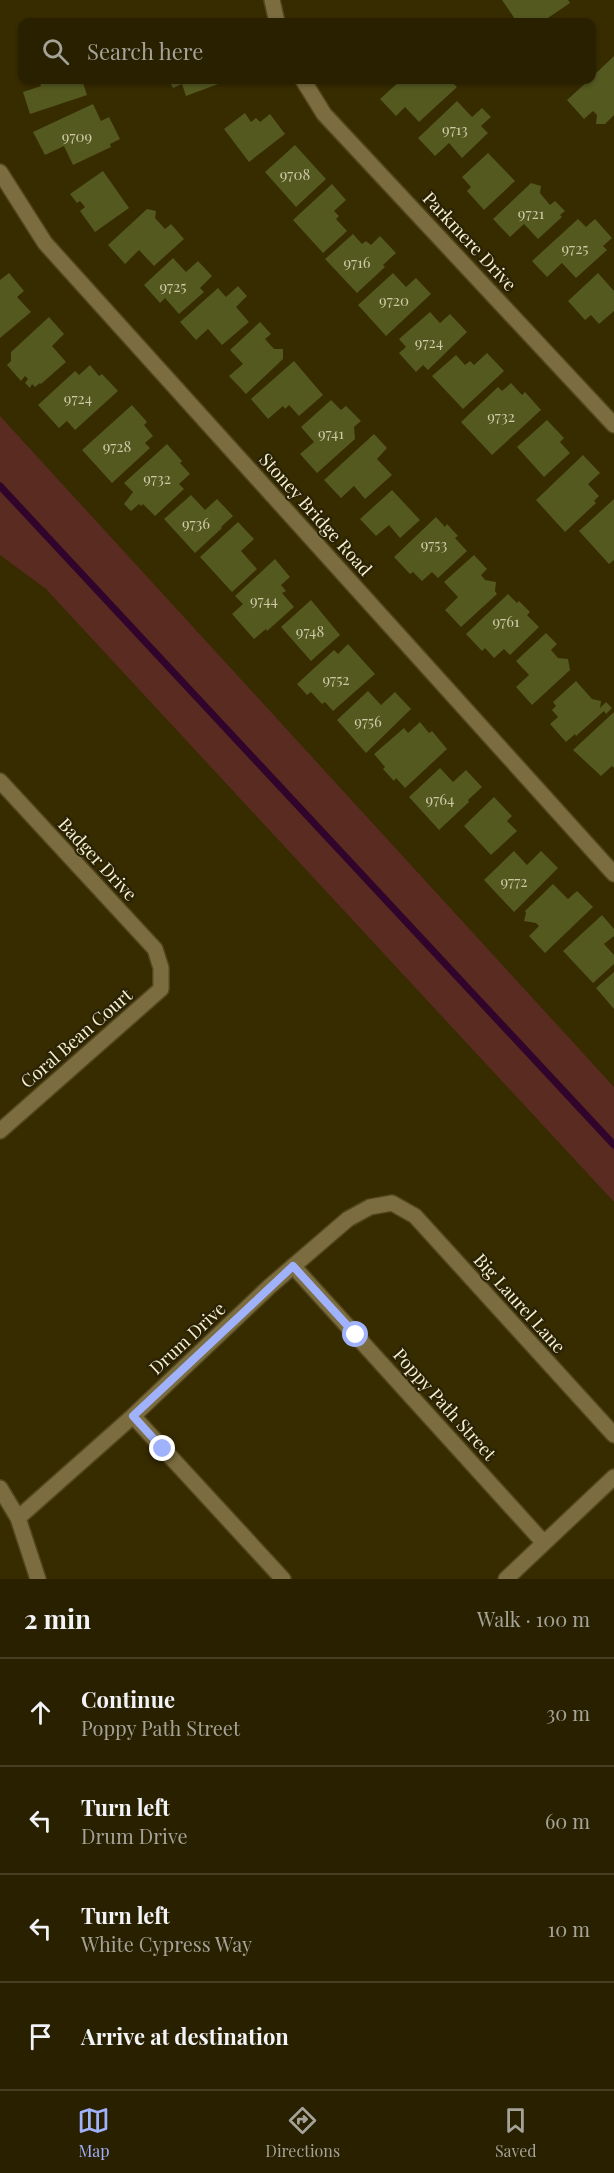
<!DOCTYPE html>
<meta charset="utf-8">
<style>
:root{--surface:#292000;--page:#352d0f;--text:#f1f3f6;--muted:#a5a399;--line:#453e22;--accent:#a1b2fd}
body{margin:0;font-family:"Playfair Display",serif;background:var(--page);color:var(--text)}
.stop{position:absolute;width:18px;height:18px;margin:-14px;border:4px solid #a1b2fd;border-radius:50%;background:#fff}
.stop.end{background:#a1b2fd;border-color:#fff;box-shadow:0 2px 6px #0008}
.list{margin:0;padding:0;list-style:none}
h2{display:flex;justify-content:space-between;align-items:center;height:78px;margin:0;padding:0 24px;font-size:26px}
h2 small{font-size:20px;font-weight:400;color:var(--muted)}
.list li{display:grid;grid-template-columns:39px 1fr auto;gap:18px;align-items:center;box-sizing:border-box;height:108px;padding:0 24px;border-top:2px solid var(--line)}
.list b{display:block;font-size:22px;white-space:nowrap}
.list p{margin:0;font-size:20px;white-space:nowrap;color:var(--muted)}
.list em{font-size:20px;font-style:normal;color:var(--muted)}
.icon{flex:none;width:33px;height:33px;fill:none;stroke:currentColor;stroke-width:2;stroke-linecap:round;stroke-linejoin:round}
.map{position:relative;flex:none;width:614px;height:1579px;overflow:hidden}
.search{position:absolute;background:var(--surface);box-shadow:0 2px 4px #0004;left:18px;right:18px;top:18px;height:66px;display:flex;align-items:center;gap:15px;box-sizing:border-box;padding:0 21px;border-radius:12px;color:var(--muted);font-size:22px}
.sheet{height:510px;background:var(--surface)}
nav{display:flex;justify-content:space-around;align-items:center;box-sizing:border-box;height:84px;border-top:2px solid var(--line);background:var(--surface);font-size:16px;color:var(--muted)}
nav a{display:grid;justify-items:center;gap:3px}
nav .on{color:var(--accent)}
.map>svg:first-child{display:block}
</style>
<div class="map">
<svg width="614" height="1579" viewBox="0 0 614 1579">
<rect width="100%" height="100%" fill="#372b00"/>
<path fill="#5a2b21" d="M0,416L614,1087V1202L46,589L0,555Z"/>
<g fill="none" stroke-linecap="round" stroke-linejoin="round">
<path stroke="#31042b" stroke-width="7" d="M0,486L614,1145"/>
</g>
<path fill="#545920" d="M502,0H568L570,3L542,22H517Z
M614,56V115L605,124H596L597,115L593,111L584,119L567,100L589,80H592V77Z
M39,80H82L87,95L30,114L23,92L41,86Z
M169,80H229L186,96L182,84L173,88Z
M401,80H450L457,87L419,122L405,107L396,116L380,99Z
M457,101L472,117L482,108L491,117L481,126L488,133L462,158L449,143L435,156L418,138Z
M93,104L101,121L109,117L120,139L110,144L111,147L73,165L64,146L45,155L33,132Z
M245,113L251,122L256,118L260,122L270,114L285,134L249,162L224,129Z
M295,145L326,179L296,207L265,172Z
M488,153L515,181L484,210L467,191L471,187L462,177Z
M103,171L129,208L95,232L80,211L85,207L80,201L77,203L70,194Z
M531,183L541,186L540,193L550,205L555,201L565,211L560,215L562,217L538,239L524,224L510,237L493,219Z
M332,184L346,200L334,211L339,216L336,219L347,231L323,253L293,220Z
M147,209L156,211L155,218L165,229L171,224L184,239L154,266L139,250L125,264L108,245Z
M578,219L586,227L595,219L612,238L603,246L607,250L576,278L562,263L547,277L532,261Z
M353,234L362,244L366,241L371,245L380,236L396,253L383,265L385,267L357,293L325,259Z
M173,258L186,272L198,261L212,276L200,288L204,292L179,314L165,298L160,303L144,285Z
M9,273L24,291L17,297L31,312L0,338V280Z
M393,273L406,287L416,278L431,294L386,336L358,305Z
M598,273L614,291V311L599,324L591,315L585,320L568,301Z
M238,286L247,296L236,307L249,322L222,345L208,329L196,340L180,322L218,288L226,297Z
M430,312L440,323L450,314L467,332L428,370L423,365L416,372L399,353L406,347L399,339Z
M49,317L64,334L52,346L66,362L41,384L40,383L35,387L32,384L30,388L25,383L28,379L25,376L21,381L7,365L11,361V352Z
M260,322L271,334L265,339L274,349H283V359L246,394L229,376L243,364L230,350Z
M487,353L504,371L463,409L432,376L456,355L465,365L470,361L474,365Z
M294,361L323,395L299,416L289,405L285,409L283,406L268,419L251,399Z
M90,365L99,376L102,374L118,391L75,430L67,421L59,428L38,405L75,371L79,375Z
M511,383L522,395L525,392L541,410L492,455L461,422L498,387L502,391Z
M331,400L341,410L346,406L361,421L354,427L355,439L317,473L300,454L314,442L301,427Z
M132,405L147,422L144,425L153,436L145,443L150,448L112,483L82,450Z
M547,420L564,438L560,442L570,453L544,477L517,447Z
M374,434L387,448L377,459L392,475L365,499L354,486L341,498L324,480Z
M167,444L182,461L180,463L190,474L179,484L184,489L155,516L143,504L141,506L139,504L131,511L124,504L133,492L124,483Z
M583,455L600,473L588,484L599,496L594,501L596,503L565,532L536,500Z
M392,490L420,520L400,538L389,525L376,536L360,519Z
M191,495L205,510L217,499L233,516L221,527L222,528L195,553L164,519Z
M614,499V560L609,564L579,531Z
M436,517L445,527L447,524L458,536L455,538L467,551L438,578L432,572L422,581L413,572L410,574L394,557Z
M238,522L254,539L241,551L257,569L232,592L200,557Z
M474,555L487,569L481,575L485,580L496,582L495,591L497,594L461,627L445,610L458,597L444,582Z
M275,559L290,577L281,585L286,591L282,593L294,607L267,631L266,629L254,639L232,614L243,604L235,596Z
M508,594L517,603L519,601L530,612L527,615L539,627L510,655L504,649L494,658L485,648L482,651L466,634Z
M311,600L340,635L311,661L281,627Z
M546,633L557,644L551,650L558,658L568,659L570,670L532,705L516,687L529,675L516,661Z
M348,644L375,674L333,711L325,702L322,704L311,692L307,695L297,684L334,650L338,654Z
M576,681L592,699L601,701L600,708L606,702L612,708L606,714L604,711L576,736L575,734L566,742L550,724L558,717L552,710L556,706L553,702Z
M368,691L381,705L395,692L411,709L366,753L337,720Z
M614,712V768L612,766L601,776L573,750Z
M420,722L429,733L432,731L447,749L405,788L396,778L394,781L383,769L385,767L374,754L404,728L408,733Z
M440,768L453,782L466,770L482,787L468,800L469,802L439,830L409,797Z
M494,797L512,816L507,821L517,831L491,855L464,826Z
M514,851L527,865L541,851L558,868L514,912L484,880Z
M553,884L568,899L577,891L593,907L545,953L529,936L539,926L536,923L524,921L526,913L525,911Z
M602,915L614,929V936L604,944L614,955V964L593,983L563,951Z
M614,972V1009L596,988Z"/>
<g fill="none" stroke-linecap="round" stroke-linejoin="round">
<defs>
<path id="minor" d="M272,0L277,22
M303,80L324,114L614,425
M0,172L45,243L614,874
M0,781L155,949L161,968V989L0,1131
M293,1266L544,1543
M133,1416L283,1579
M0,1488L18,1518L38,1579
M18,1518L133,1416L269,1287L348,1219L370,1207L392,1203L415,1216L614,1435
M506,1579L614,1477"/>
</defs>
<use href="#minor" stroke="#52461d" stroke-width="18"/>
<use href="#minor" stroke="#7b6d3f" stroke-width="15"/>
</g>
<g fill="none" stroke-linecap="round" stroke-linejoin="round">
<path stroke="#a1b2fd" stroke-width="8" d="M163,1449L133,1416L293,1266L356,1335"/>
</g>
<g text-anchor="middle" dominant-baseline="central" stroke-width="4.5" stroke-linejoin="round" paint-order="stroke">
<g font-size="15" fill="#cecaa6">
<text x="455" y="129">9713</text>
<text x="77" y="136">9709</text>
<text x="295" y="174">9708</text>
<text x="531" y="213">9721</text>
<text x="575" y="248">9725</text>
<text x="357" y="262">9716</text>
<text x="173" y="286">9725</text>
<text x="394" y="300">9720</text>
<text x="429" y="342">9724</text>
<text x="78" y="398">9724</text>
<text x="501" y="416">9732</text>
<text x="331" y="433">9741</text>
<text x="117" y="446">9728</text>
<text x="157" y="478">9732</text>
<text x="196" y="523">9736</text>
<text x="434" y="544">9753</text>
<text x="264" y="600">9744</text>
<text x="506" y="621">9761</text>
<text x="310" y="631">9748</text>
<text x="336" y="679">9752</text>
<text x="368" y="721">9756</text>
<text x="440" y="799">9764</text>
<text x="514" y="881">9772</text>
</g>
<g font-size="18" fill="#f7efd2" stroke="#2a2204">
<text transform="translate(470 241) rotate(47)">Parkmere Drive</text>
<text transform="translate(316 514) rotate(48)">Stoney Bridge Road</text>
<text transform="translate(98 859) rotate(47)">Badger Drive</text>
<text transform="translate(76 1038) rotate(-41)">Coral Bean Court</text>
<text transform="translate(520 1303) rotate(48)">Big Laurel Lane</text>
<text transform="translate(187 1338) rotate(-43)">Drum Drive</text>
<text transform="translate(445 1404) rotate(48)">Poppy Path Street</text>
</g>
</g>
</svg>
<div class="stop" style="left:356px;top:1335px"></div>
<div class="stop end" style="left:163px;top:1449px"></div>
<div class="search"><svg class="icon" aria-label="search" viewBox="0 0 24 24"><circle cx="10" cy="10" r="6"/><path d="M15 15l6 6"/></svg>Search here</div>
</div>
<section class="sheet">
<h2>2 min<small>Walk · 100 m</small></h2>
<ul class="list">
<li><svg class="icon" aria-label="ahead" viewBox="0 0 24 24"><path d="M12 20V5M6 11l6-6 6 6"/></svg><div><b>Continue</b><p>Poppy Path Street</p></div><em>30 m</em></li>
<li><svg class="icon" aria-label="left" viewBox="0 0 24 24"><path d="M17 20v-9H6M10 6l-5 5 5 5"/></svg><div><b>Turn left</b><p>Drum Drive</p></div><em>60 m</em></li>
<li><svg class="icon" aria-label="left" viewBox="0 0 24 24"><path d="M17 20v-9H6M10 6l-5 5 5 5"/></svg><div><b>Turn left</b><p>White Cypress Way</p></div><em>10 m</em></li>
<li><svg class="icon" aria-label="arrive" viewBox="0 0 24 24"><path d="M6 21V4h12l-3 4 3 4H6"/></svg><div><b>Arrive at destination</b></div></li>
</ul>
</section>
<nav>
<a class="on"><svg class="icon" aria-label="map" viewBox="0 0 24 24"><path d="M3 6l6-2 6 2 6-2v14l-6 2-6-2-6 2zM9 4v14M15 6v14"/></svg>Map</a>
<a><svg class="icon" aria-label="directions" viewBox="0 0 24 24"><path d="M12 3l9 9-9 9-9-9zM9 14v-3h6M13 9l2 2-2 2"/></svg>Directions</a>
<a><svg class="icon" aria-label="saved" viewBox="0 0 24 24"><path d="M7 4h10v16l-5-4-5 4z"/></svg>Saved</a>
</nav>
